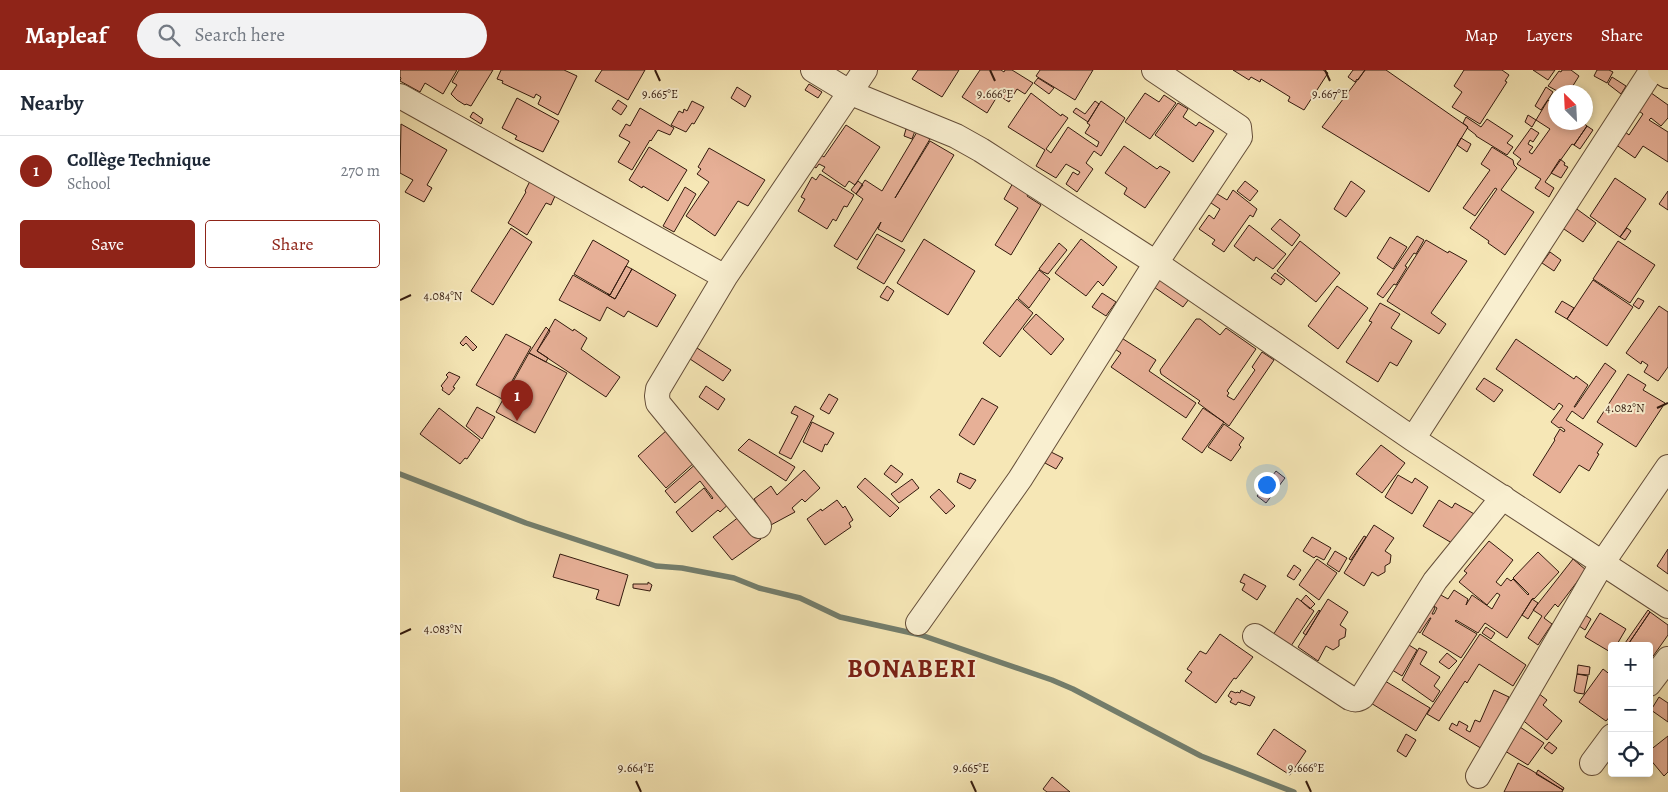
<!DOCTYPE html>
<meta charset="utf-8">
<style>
:root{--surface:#fff;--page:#f2f2f3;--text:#1f2937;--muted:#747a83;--line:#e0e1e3;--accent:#8f2418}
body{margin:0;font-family:Alegreya,serif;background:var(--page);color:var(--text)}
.controls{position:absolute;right:15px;bottom:15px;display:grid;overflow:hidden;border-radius:5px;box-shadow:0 2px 8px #0003}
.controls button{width:45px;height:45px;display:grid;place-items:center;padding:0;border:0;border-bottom:1px solid var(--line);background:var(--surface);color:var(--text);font:25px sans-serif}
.compass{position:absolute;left:1148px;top:15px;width:45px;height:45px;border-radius:50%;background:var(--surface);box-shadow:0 2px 8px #0003;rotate:336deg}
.you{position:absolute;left:866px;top:414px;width:18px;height:18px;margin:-12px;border:4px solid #fff;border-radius:50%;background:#1a73e8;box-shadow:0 0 0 8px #1a73e833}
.badge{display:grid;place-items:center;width:32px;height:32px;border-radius:50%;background:var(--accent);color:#fff;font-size:16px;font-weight:700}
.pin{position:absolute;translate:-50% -41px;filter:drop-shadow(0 1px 2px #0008)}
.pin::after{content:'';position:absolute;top:26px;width:18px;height:15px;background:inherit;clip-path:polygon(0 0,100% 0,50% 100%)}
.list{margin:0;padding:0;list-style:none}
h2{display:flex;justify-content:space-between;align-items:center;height:65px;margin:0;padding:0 20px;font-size:21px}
h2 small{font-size:16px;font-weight:400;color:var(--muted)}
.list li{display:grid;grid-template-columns:32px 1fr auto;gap:15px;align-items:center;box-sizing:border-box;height:70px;padding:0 20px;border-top:1px solid var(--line)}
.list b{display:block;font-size:19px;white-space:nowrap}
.list p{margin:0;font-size:16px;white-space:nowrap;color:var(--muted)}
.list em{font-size:16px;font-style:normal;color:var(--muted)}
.actions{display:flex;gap:10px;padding:15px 20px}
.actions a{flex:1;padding:11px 0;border:1px solid var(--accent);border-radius:5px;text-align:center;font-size:18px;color:var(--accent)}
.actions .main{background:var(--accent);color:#fff}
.icon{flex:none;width:28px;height:28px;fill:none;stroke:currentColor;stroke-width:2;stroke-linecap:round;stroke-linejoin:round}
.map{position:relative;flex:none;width:1268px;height:722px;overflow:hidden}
header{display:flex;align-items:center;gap:30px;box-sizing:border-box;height:70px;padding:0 25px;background:var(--accent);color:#fff}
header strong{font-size:24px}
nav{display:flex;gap:28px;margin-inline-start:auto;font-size:18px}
.search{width:350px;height:45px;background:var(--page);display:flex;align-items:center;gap:12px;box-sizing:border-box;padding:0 18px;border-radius:28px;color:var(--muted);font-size:19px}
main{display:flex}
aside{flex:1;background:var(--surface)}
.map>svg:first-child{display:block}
</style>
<header>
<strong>Mapleaf</strong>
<div class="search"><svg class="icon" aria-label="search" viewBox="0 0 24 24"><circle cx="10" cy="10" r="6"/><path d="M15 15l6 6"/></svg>Search here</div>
<nav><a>Map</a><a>Layers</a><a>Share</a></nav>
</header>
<main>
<aside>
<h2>Nearby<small></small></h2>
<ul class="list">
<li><span class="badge">1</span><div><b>Collège Technique</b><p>School</p></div><em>270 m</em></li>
</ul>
<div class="actions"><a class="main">Save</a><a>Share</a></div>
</aside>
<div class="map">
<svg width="1268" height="722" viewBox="0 0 1268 722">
<rect width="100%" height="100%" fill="#f6e7b6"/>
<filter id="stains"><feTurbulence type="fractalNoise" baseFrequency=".004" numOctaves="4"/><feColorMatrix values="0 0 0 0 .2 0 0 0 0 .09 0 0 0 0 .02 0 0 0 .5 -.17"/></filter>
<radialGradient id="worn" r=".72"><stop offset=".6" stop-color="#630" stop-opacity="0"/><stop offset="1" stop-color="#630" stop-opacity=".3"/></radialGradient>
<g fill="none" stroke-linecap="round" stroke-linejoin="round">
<path stroke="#737e6d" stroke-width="5.5" d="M0,404L126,453L256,496L282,498L334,508L359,518L400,528L440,547L521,565L652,610L673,619L801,686L894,722"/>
</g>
<path fill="#e7b097" stroke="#331a0e" d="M0,0H57L43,24L25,13L20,22L0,11L1,8L0,7Z
M59,0H93L71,36L66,34L65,35L57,30L51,24L57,15L52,12Z
M101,0H164L177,6L158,45L138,34L141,27L136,24L134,28L102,13L103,11L97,9Z
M202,0H245L228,30L195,11Z
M518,0H559L542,27L512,9Z
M580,0H601L604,2L605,0H612L633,13L625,24L617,19L609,32L598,25L587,43L562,27Z
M640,0H693L675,30L636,6Z
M833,0H923L928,3L904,40L888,31L890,27L861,9L860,12L851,7L849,10Z
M953,0H965L958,10L957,9L955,12L948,7Z
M965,0H986L1068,57L1029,122L922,57Z
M1064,0H1102L1109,5L1105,11L1107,12L1080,54L1052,37L1062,22L1054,16Z
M1133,0H1155L1148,10Z
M1162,0H1171L1179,6L1169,22H1159L1148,16L1159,1L1161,2Z
M1197,0H1209L1213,2L1207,13L1194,6Z
M1212,7L1226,16L1221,24L1208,14Z
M638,8L654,18L649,24L634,13Z
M409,14L422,22L418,28L405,20Z
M337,17L351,26L345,37L331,28Z
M1146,17L1153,22L1141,40L1135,36Z
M1247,20L1268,35V48L1261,56L1251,48L1249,50L1268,62V92L1243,76L1235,88L1215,74L1224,61L1229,65L1243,44L1232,36Z
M631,23L661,46L662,44L668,48L646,79L651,83L668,57L697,77L699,72L685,63L690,55L687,53L701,31L725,48L701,86L694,81L686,93L693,99L677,122L666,114L673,102L678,105L680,102L666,94L656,108L636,96L645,80L608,57Z
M745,23L759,32L764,25L776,33L750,69L725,52Z
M117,28L159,51L143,82L115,69L117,66L102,58Z
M218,30L227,36L221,45L212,39Z
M1148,30L1156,35V52H1182L1187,56L1174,75L1172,74L1145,112L1154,118L1149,127L1135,118L1141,109L1117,94L1121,89L1113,83L1131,58L1139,63L1133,72L1130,70L1128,74L1133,77L1129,82L1132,84L1150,59L1136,50Z
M292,31L304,37L294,54L292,53L286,62L271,55L279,41L283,43L284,39L287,41Z
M695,31L699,34L688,52L673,42L676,38L685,44Z
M778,33L788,39L783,47L796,56L799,52L814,61L793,92L755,65Z
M240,38L274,58L270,65L258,60L251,71L250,70L232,100L218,92L230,72L219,66L226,54L230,56Z
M73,42L83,49L81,54L70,47Z
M1128,45L1136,50L1132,57L1125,52Z
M1066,47L1081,57L1087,49L1113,66L1107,73L1113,77L1107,85L1076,66V65L1067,58L1068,57L1063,53Z
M1,54L47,80L27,115L32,118L24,132L5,122L13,110L0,103Z
M446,55L480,77L455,115L449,111L445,117L422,101L425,97L419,94L416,98L410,94L418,83L424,87Z
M1187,56L1193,60L1180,79L1174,75Z
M506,59L515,61L512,69L504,66Z
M517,62L530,69L495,128L530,71L554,85L502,172L478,159L481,152L457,190L434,176L463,129L456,124L465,110L482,121Z
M1061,68L1071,74L1067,82L1057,75Z
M724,76L757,99L760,96L770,102L745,138L724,124L727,118L705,103Z
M249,77L287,100L268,131L243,116L242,118L229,110Z
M1092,77L1113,90L1114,95L1117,98L1101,120L1134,142L1105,185L1088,173L1089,171L1070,158L1097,119L1095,118L1075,146L1063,138L1090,100L1081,94Z
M309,78L365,110L348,136L338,131L315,166L286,146L309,112L297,104L301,99L298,97Z
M1160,89L1165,93L1164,95L1168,97L1161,108L1151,103Z
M420,104L454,125L447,137L444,136L436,151L433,149L427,159L398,141L405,129L401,127L412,107L416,110Z
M1215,108L1246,129L1220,167L1190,146Z
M130,111L155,126L151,135L146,133L127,165L108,153L126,122L125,121Z
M458,111L463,115L456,124L451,120Z
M614,111L630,121L627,126L641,135L611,185L595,175L618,138L604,129Z
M845,111L858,121L850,131L837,121Z
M951,111L965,121L946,147L934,139Z
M285,117L296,124L274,162L263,156Z
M833,120L857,139L853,147L850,145L824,182L812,174L815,170L799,159L809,145L814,149L820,139L808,131L814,122L827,130Z
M1268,121V140L1259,134Z
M1174,137L1196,153L1183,172L1161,157Z
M880,149L900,165L892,176L871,159Z
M849,155L886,184L873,199L856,187L854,191L834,176Z
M111,158L132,172L93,235L71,221Z
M1227,158L1231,161L1225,170L1220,167Z
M477,164L505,180L484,214L457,198Z
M1017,166L1024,170L1016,184L1014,183L1005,196L1007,197L996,215L994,214L983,228L977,224Z
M990,167L1007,177L993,199L977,188Z
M524,169L575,201L548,245L497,213Z
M681,169L717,197L703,216L698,211L686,226L655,203Z
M193,170L229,191L210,225L174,204Z
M1026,170L1048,183L1049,181L1067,191L1031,243L1046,254L1039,264L987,231Z
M900,171L940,203L916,232L877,201Z
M1218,171L1255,195L1230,233L1193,209Z
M659,173L667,180L648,204L643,202L639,199Z
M1150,182L1161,190L1154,201L1142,193Z
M226,196L232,199L215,229L208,225V224L210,225Z
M232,199L276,225L257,257L228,241L224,247L207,237L200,251L159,230L173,205L215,229Z
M639,200L650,209L629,238L618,228Z
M875,203L885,210L881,215L871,208Z
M756,207L789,229L783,237L751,215Z
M1193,210L1233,237L1207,276L1167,249Z
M487,216L494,221L488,231L480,227Z
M937,216L968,238L938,279L908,256Z
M702,223L716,232L706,246L692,237Z
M1238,228L1244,231L1239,239L1233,235Z
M617,229L633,243L600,287L583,273Z
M1162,231L1174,238L1167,249L1155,242Z
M980,233L1000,244L991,258L1012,271L997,296L990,292L978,312L946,292L972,252L969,251Z
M1259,236L1268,242V297L1258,311L1244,302L1248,295L1242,291L1241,294L1226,283Z
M636,244L664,269L651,285L623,259Z
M155,249L173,261L174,259L187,268L181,279L220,307L206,327L137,281Z
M796,249H800L820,265L826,258L856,279L827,321L829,323L827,326L834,330L855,300L852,297L862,282L874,290L829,356L798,333L800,331L761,304L760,300Z
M146,257L150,261L137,281L148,288L146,292L129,283Z
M106,264L131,277L102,329L76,315Z
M717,265L756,290L749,301L796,333L786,348L711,297L721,283L710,276Z
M66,266L77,277L73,281L66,273L63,276L60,273Z
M1116,269L1174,309L1176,306L1188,315L1174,337H1175L1205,293L1216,301L1183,349L1172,341L1166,350L1203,374L1197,383L1199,384L1189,401L1179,395L1160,423L1133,405L1155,370L1154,369L1160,359L1164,362L1165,360L1161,357L1159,358L1151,352L1163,336L1159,333L1154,340L1096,299Z
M294,276L331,300L323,311L287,287Z
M129,283L167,303L135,363L96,342Z
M49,302L60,307L53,317L55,318L49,325L42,320L43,318L41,316L48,307L46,305Z
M1228,304L1246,315L1243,320L1265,333L1236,377L1197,352Z
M1084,308L1103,320L1094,332L1076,319Z
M306,316L325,329L318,340L299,327Z
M429,324L438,329L429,344L420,339Z
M582,328L598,337L574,375L559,365Z
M395,336L414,346L391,389L379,383L398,346L391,343Z
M77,337L95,347L82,369L66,356Z
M39,338L80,370L67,389L65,388L60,394L20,364Z
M803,338L824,352L802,383L782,369Z
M412,352L434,363L427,375L425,374L422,382L403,372Z
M824,354L844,368L839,375L841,377L831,391L808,377Z
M267,360L295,392L266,418L238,386Z
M349,369L395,397L386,411L338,380Z
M981,375L1005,393L982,423L956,404Z
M651,382L663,388L656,399L645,393Z
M298,392L332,431L320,442L318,440L292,462L276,442L304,418L312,429L313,428L300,411L275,433L265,421Z
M491,395L503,404L496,413L484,404Z
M404,400L420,418L405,432L402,429L392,438L395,442L369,456L359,442L361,440L354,429L371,416L377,425Z
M876,401L885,408L866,433L857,426Z
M560,403L576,410L570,419L557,412Z
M998,405L1012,413L1015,408L1028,417L1012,444L985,427Z
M465,408L499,438L490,447L457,417Z
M512,409L519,418L499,433L491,424Z
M539,419L555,436L546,444L530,427Z
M437,430L443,438L445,436L453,450L449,453L451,457L425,475L407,449L421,439L422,441Z
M1039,430L1052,438L1055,433L1076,445L1057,476L1023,456Z
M340,446L361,469L332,490L313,467Z
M974,455L994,468L985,481L991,485L990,493L985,496V502L978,506L972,502L964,516L944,503Z
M964,466L966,467L951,490L949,489Z
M912,467L931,478L924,490L916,486L914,488L903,481Z
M1089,471L1113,490L1096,512L1101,516L1107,508L1111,511L1113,509L1128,525L1129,524L1113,508L1138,482L1159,502L1134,529L1133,528L1107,568L1085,553L1078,563L1056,550L1055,551L1077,564L1061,588L1022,564L1031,548H1030L1020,563L1012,557L1027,533L1035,538L1032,544H1034L1037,538L1027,532L1039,524L1048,529L1054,520L1068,529L1066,535L1072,525L1092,539L1100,525L1097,523L1087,535L1059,512L1067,503L1064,501Z
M1268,479V504L1257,496Z
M935,481L947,488L939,502L927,494Z
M160,484L228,505L219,536L196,529L199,520L153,507Z
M917,489L937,503L919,530L899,515Z
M1173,489L1186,500L1158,537L1155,534L1144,548L1152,554L1138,575L1128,568L1142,546L1133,540Z
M894,495L901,500L894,510L887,506Z
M844,504L866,516L857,530L842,520L845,514L840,512Z
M248,512L252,515L250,521L233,518V514H248Z
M906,525L915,534L910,539L901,531Z
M897,528L914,541L891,576L873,565Z
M928,529L948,542L940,555L946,559L945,567L939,570V576L933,580L926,576L918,591L898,577Z
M1132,529L1138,533L1128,549L1122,545Z
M919,540L920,541L906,565L903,563Z
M1248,540L1250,542L1227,576H1223Z
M1250,542L1268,555V565L1249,592V576H1227Z
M1200,543L1226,559L1216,576H1212V583L1185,567Z
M1185,545L1191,549L1185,560L1179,556Z
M1086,557L1095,563L1091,569L1082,563Z
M820,564L853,587L836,609L834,608L816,633L785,611L792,602L787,599L800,581L806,584Z
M1080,564L1126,595L1113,616L1079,594L1067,613L1065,611L1039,651L1027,644Z
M1004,572L1017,580L1002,606L989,598Z
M1019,578L1027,582L1020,594L1040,607L1034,616L1040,621L1033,632L1002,610Z
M1047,583L1057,591L1049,599L1039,592Z
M1178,595L1190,597L1189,605L1177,604Z
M1203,599L1212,606V644L1206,651L1179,632Z
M1177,604L1188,606L1184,624L1177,623L1174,621Z
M980,608L1030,638L1016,661L966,630Z
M841,620L855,627L850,636L838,632L836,635L830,632L832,629L828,626L831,621L836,623L837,622L840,623Z
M1094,620L1109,627L1084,680L1049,659L1052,653L1057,656L1059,651L1068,656L1066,660L1070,662L1075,650L1080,652Z
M1138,623L1147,630L1143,635L1162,651L1147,670L1120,648Z
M1259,627L1268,633V652L1251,640Z
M1120,657L1144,673L1128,695L1105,681Z
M874,659L906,681L890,705L857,684Z
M1006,664L1016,670L1006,687L997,681Z
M1268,666V702L1264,706L1249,688V681Z
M1149,672L1157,678L1152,684L1144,678Z
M1118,693L1131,700L1163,720L1162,722H1104Z
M1138,700L1164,718L1163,720L1136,704Z
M652,707L670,722H647L643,719Z"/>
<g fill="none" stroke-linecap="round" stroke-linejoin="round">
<defs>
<path id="minor" d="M413,0L451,23L556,66L581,80L756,193L1013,369L1268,536
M0,26L325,207
M1013,369L1252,0
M359,456L258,333L257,326L258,319L325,207L465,0
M518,553L620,409L756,193L840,67L839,57L754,0
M855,566L950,628C955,630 957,630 962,627L1035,511L1103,427
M1249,614L1268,589
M1192,693L1212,666
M1078,706L1203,492L1268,397"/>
<path id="major" d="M1262,0L1268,4"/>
</defs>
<use href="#minor" stroke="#644d38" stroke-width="26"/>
<use href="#major" stroke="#331a0e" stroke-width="30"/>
<use href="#minor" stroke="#f9efd0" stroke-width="24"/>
<use href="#major" stroke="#f6e7b6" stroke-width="28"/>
</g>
<path fill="none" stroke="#331a0e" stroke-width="2" d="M255,0L260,11M590,0L595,11M925,0L930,11M0,230L11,225M1257,338L1268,333M0,564L11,559M236,711L241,722M571,711L576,722M906,711L911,722"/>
<g text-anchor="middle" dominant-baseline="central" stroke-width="4" stroke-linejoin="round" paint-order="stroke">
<g font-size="25" font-weight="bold" letter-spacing="1" fill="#7a1f14" stroke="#f9efd0">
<text x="512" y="599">BONABERI</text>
</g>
</g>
<g font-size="12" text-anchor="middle" fill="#331a0e" stroke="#f9efd0" stroke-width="4" stroke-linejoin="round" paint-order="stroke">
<text x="260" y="28">9.665°E</text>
<text x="595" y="28">9.666°E</text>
<text x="930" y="28">9.667°E</text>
<text x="43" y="230">4.084°N</text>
<text x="1225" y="342">4.082°N</text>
<text x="43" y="563">4.083°N</text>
<text x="236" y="702">9.664°E</text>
<text x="571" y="702">9.665°E</text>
<text x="906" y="702">9.666°E</text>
</g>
<rect width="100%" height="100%" filter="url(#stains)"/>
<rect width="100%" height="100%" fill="url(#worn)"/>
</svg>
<div class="controls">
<button>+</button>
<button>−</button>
<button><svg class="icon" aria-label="locate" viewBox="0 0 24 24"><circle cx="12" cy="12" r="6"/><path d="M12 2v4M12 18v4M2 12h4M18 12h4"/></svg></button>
</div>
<svg class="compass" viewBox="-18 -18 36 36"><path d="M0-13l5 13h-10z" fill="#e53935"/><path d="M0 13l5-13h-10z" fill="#747a83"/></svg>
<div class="you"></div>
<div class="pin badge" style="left:117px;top:351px">1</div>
</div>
</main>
